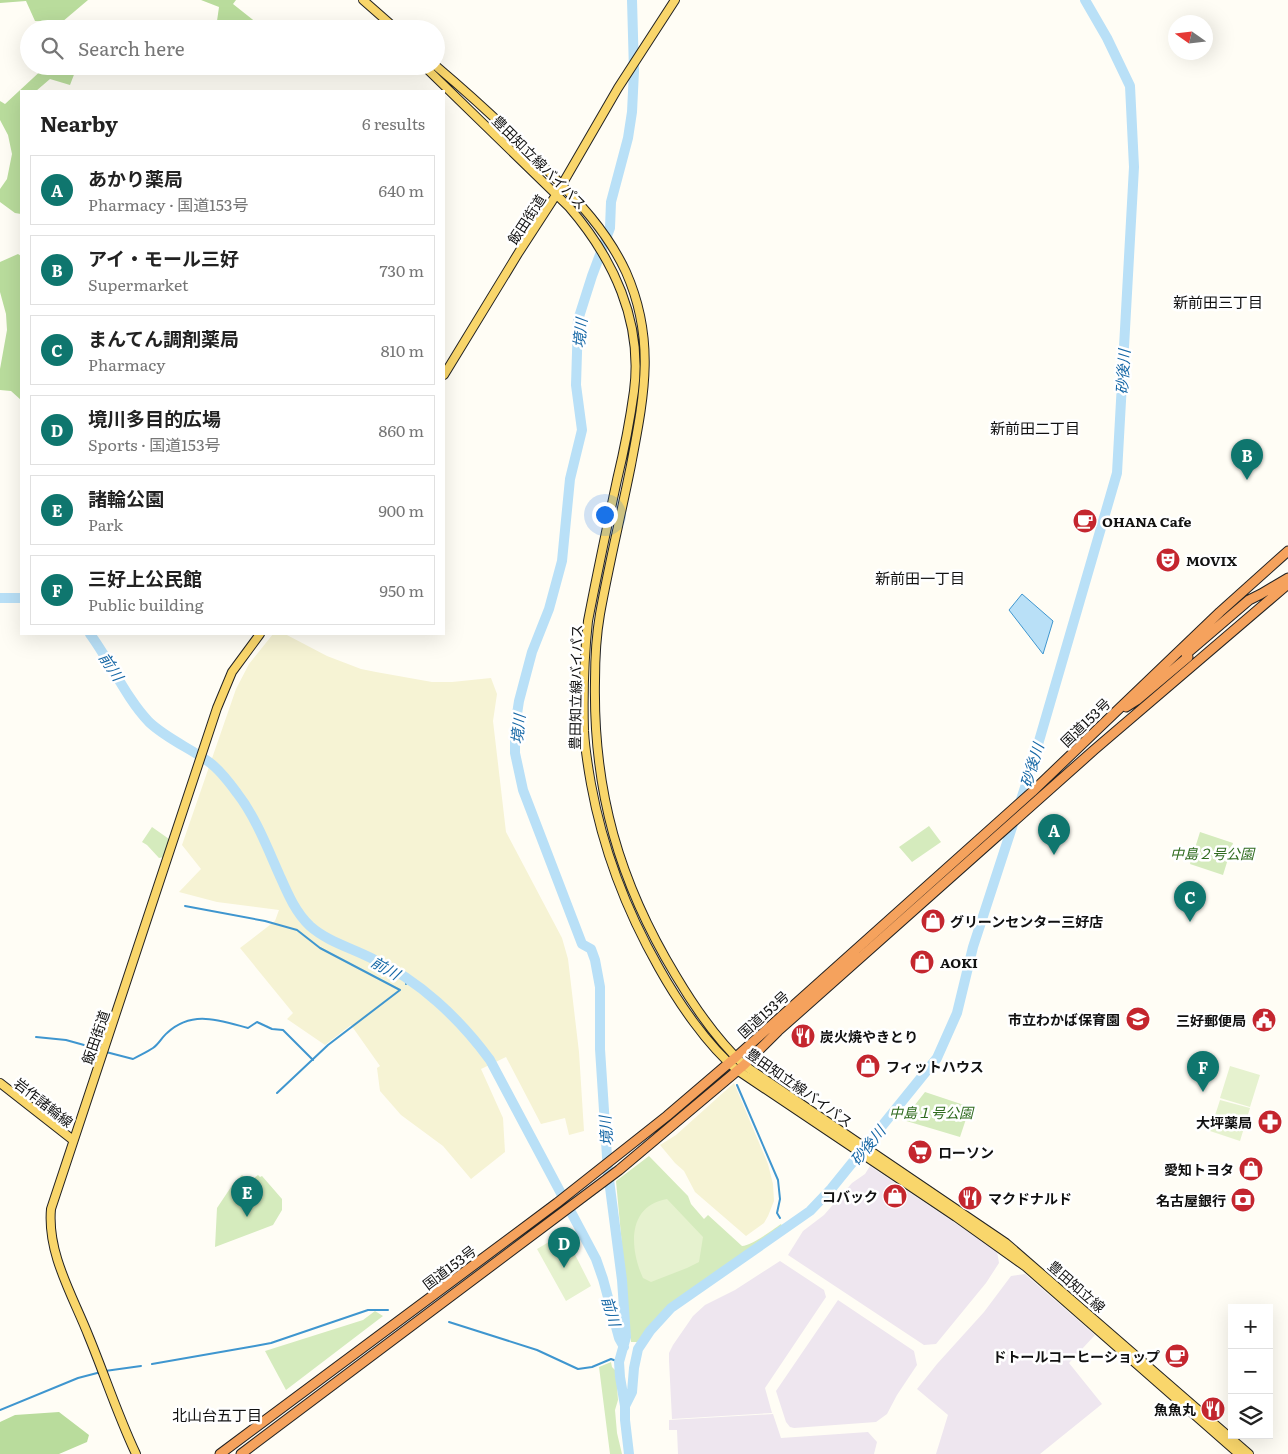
<!DOCTYPE html>
<meta charset="utf-8">
<style>
:root{--surface:#fff;--page:#f6f6f6;--text:#222;--muted:#767676;--line:#e0e0e0;--accent:#0f766e}
body{margin:0;font-family:Literata,"Noto Sans JP",serif;background:var(--page);color:var(--text)}
.controls{position:absolute;right:15px;bottom:15px;display:grid;overflow:hidden;border-radius:0px;box-shadow:0 5px 20px #0002}
.controls button{width:45px;height:45px;display:grid;place-items:center;padding:0;border:0;border-bottom:1px solid var(--line);background:var(--surface);color:var(--text);font:25px sans-serif}
.compass{position:absolute;left:1168px;top:15px;width:45px;height:45px;border-radius:50%;background:var(--surface);box-shadow:0 5px 20px #0002;rotate:284deg}
.you{position:absolute;left:604px;top:514px;width:18px;height:18px;margin:-12px;border:4px solid #fff;border-radius:50%;background:#1a73e8;box-shadow:0 0 0 8px #1a73e833}
.badge{display:grid;place-items:center;width:32px;height:32px;border-radius:50%;background:var(--accent);color:#fff;font-size:16px;font-weight:700}
.pin{position:absolute;translate:-50% -41px;filter:drop-shadow(0 1px 2px #0008)}
.pin::after{content:'';position:absolute;top:26px;width:18px;height:15px;background:inherit;clip-path:polygon(0 0,100% 0,50% 100%)}
.list{margin:0;padding:0;list-style:none}
h2{display:flex;justify-content:space-between;align-items:center;height:65px;margin:0;padding:0 20px;font-size:21px}
h2 small{font-size:16px;font-weight:400;color:var(--muted)}
.list li{display:grid;grid-template-columns:32px 1fr auto;gap:15px;align-items:center;box-sizing:border-box;height:70px;margin:0 10px 10px;padding:0 10px;border:1px solid var(--line);border-radius:0px}
.list b{display:block;font-size:19px;white-space:nowrap}
.list p{margin:0;font-size:16px;white-space:nowrap;color:var(--muted)}
.list em{font-size:16px;font-style:normal;color:var(--muted)}
.icon{flex:none;width:28px;height:28px;fill:none;stroke:currentColor;stroke-width:2;stroke-linecap:round;stroke-linejoin:round}
.map{position:relative;flex:none;width:1288px;height:1454px;overflow:hidden}
.search{position:absolute;background:var(--surface);box-shadow:0 5px 20px #0002;left:20px;top:20px;width:425px;height:55px;display:flex;align-items:center;gap:12px;box-sizing:border-box;padding:0 18px;border-radius:28px;color:var(--muted);font-size:19px}
.panel{position:absolute;background:var(--surface);box-shadow:0 5px 20px #0002;left:20px;top:90px;width:425px;height:545px;border-radius:0px}
.map>svg:first-child{display:block}
</style>
<div class="map">
<svg width="1288" height="1454" viewBox="0 0 1288 1454">
<rect width="100%" height="100%" fill="#fffdf5"/>
<path fill="#eee6ef" d="M870,1166L997,1251L999,1263L986,1283L936,1344L924,1345L788,1255L803,1231L824,1215L852,1183L865,1174Z
M780,1261L824,1290L826,1297L765,1388L772,1413L672,1419L669,1361V1353L673,1345L693,1316L705,1305L735,1290Z
M1025,1274L1095,1335L1069,1363L1102,1404L1040,1454H936L948,1415L917,1389L937,1364L984,1312L1011,1276Z
M838,1300L914,1351L917,1365L897,1395L887,1414L876,1422L794,1428L790,1427L786,1422L776,1391Z
M773,1414L781,1438L868,1432L877,1442L874,1454H678L677,1430H669V1420Z"/>
<path fill="#f6f3d4" d="M273,634H285L327,656L361,669L376,672L432,682H452L491,678L497,694L493,721L506,832L562,938L568,959L579,1052L584,1131L569,1135L565,1118L541,1124L506,1057L481,1069L503,1118L505,1152L471,1179L443,1146L401,1115L380,1091L377,1068L380,1066L351,1025L325,1045L287,1019L293,1013L240,948L275,921L279,910L217,902L179,892L201,869L182,845L236,689L249,664Z
M734,1083L768,1164L773,1184L774,1201L768,1216L764,1223L746,1236L695,1192L684,1171L675,1163L660,1145L676,1135Z"/>
<path fill="#d5ebbd" d="M929,826L941,842L912,862L899,847Z
M152,827L169,839L164,857L159,858L147,845L142,842Z
M1200,832L1233,843L1223,875L1190,864Z
M925,1092L970,1107L960,1137L903,1120Z
M649,1156L688,1196L691,1204L704,1219L708,1215L742,1246C752,1246 772,1230 781,1224L782,1226L661,1313L637,1342H631L616,1181Z
M242,1175L249,1182L258,1175L260,1177L262,1176L282,1199V1210L273,1225L215,1247L217,1208L233,1184Z
M375,1311L383,1316L286,1390L265,1351L363,1320Z
M611,1362L612,1367L616,1371L618,1400L615,1410L617,1433L622,1454H610L599,1367Z"/>
<path fill="#b9dc9c" d="M0,0H88L62,22L35,21L26,1L0,3Z
M201,0H236L233,4L257,23V29L216,28L219,7Z
M46,66H65L75,72L70,85L50,79L36,91H21V214L15,213L0,202V189L7,179L12,154L8,135L0,120V101L5,104Z
M18,254L21,256V400L11,391L0,390V369L7,330L6,314L0,292V262Z
M59,1412L89,1435L87,1442L59,1454H0V1422L15,1415Z"/>
<path fill="#e6f2cf" d="M1230,1066L1260,1075L1250,1107L1220,1098Z
M1220,1100L1250,1108L1240,1141L1210,1131Z
M667,1199L703,1237L699,1262L687,1268L651,1282L643,1278C630,1250 626,1206 667,1199Z
M564,1233L591,1286L566,1301L537,1249Z"/>
<path fill="#b9e0f7" stroke="#3f96cf" d="M1022,594L1053,621L1043,654L1009,610Z"/>
<g fill="none" stroke-linecap="round" stroke-linejoin="round">
<path stroke="#3f96cf" stroke-width="2" d="M185,906L265,921L297,930L320,948L400,990L328,1045L277,1093
M406,984L409,980
M36,1037L66,1040L102,1050
M106,1052L133,1059C140,1055 147,1052 153,1048C159,1044 162,1037 167,1033C192,1010 218,1020 248,1028L257,1022L272,1029L283,1030L313,1060
M737,1085L778,1180L780,1199L777,1213L780,1218
M449,1322L537,1350L578,1369L592,1367L611,1359L619,1362
M152,1364L255,1346L271,1343L368,1310H388
M105,1371L141,1366
M0,1410L78,1378L101,1372"/>
<path stroke="#b9e0f7" stroke-width="10" d="M0,598H21
M90,634C110,661 126,698 149,722C167,739 190,748 209,762C220,770 229,782 237,793C255,816 267,847 279,874C287,892 295,912 310,926C328,942 352,948 373,959C419,980 460,1019 490,1060L596,1259L603,1279L619,1338L624,1347
M625,1406L632,1392L634,1368L638,1349L650,1331L671,1308L810,1211L831,1189L937,1058L957,1013L973,947L1030,772L1117,473L1134,167L1130,86L1107,38L1085,0
M629,1454L625,1420V1406L620,1377L619,1362L626,1337L622,1280L608,1172L600,1049V987L595,960L591,949L582,944L523,790L515,753V727L519,701L532,652L549,609L562,561L570,479L582,430L576,385L578,320L592,276L610,228L611,202L628,138L632,112L634,71L632,0"/>
<defs>
<path id="major" d="M363,0L396,29
M424,66L569,207C613,258 643,321 634,391C630,420 624,451 617,480C607,527 597,574 588,621C584,657 583,695 584,731C585,749 588,767 591,784C603,850 626,910 659,968C678,1002 707,1045 737,1070L956,1217L1026,1267L1239,1454
M436,66C475,99 512,133 547,170C578,201 607,231 626,272C656,340 644,396 631,465C621,515 609,564 600,614C596,637 595,659 595,681C593,791 619,882 676,976C695,1008 716,1039 744,1065L1006,1243L1249,1454
M444,375L519,252L556,195L618,88L675,0
M0,1083L73,1140
M136,1454C118,1416 105,1376 89,1337C73,1296 47,1254 51,1209L217,708L232,672L260,634"/>
<path id="highway" d="M1186,654L1249,600L1261,594L1288,578
M1126,707L1137,700L1188,657
M220,1454L557,1203L667,1116L736,1057L1032,792L1220,612L1288,551
M241,1454L619,1170L744,1065L778,1031L1094,750L1288,584"/>
</defs>
<use href="#major" stroke="#222" stroke-width="10"/>
<use href="#highway" stroke="#222" stroke-width="11"/>
<use href="#major" stroke="#f9d66b" stroke-width="8"/>
<use href="#highway" stroke="#f5a25d" stroke-width="9"/>
</g>
<defs>
<symbol id="cafe-disc" viewBox="-11 -11 22 22"><circle r="9.5" fill="#c4262e" stroke="#fff"/><path d="M-5.5-4.5H6V0H3Q3 3.5 0 3.5H-2.5Q-5.5 3.5-5.5 0ZM3-3.2v2h1.7v-2ZM-6 4.5H4V6H-6Z" fill="#fff"/></symbol>
<symbol id="theatre-disc" viewBox="-11 -11 22 22"><circle r="9.5" fill="#c4262e" stroke="#fff"/><path d="M-5-5.5Q0-4 5-5.5V0Q5 5 0 6Q-5 5-5 0ZM-3.3-2.5H-1v1.5H-3.3ZM1-2.5H3.3v1.5H1ZM-2.8 1Q0 5.5 2.8 1Z" fill="#fff"/></symbol>
<symbol id="shop-disc" viewBox="-11 -11 22 22"><circle r="9.5" fill="#c4262e" stroke="#fff"/><path d="M-5-2.5h2.3a2.7 3.5 0 0 1 5.4 0H5L5.5 6h-11ZM-1.5-2.5h3a1.5 2.3 0 0 0-3 0Z" fill="#fff"/></symbol>
<symbol id="school-disc" viewBox="-11 -11 22 22"><circle r="9.5" fill="#c4262e" stroke="#fff"/><path d="M0-5L7-2L0 1L-7-2ZM-4 1L0 2.5L4 1V4Q0 6-4 4Z" fill="#fff"/></symbol>
<symbol id="civic-disc" viewBox="-11 -11 22 22"><circle r="9.5" fill="#c4262e" stroke="#fff"/><path d="M-.6-6.5H3V-4.5H.6V-3L4-1V1h2V6H-6V1h2V-1L-.6-3ZM-1.2 2.5V6h2.4V2.5Z" fill="#fff"/></symbol>
<symbol id="restaurant-disc" viewBox="-11 -11 22 22"><circle r="9.5" fill="#c4262e" stroke="#fff"/><path d="M-5-6h1v4h1v-4h1v4h1v-4h1v5L-1.5 .5V6h-2V.5L-5-1ZM5-6V6H3V1.5H1.5Q1.5-4 5-6Z" fill="#fff"/></symbol>
<symbol id="pharmacy-disc" viewBox="-11 -11 22 22"><circle r="9.5" fill="#c4262e" stroke="#fff"/><path d="M-2-6h4v4h4v4h-4v4h-4v-4h-4v-4h4Z" fill="#fff"/></symbol>
<symbol id="supermarket-disc" viewBox="-11 -11 22 22"><circle r="9.5" fill="#c4262e" stroke="#fff"/><path d="M-6-5.5h2.5l.6 2H6L4.5 2H-2.5L-4.4-4H-6ZM-1.5 3.2a1.3 1.3 0 1 0 .1 0ZM3 3.2a1.3 1.3 0 1 0 .1 0Z" fill="#fff"/></symbol>
<symbol id="bank-disc" viewBox="-11 -11 22 22"><circle r="9.5" fill="#c4262e" stroke="#fff"/><path d="M-6-4H6V4H-6ZM0-2.3a2.3 2.3 0 1 0 0 4.6a2.3 2.3 0 1 0 0-4.6Z" fill="#fff"/></symbol>
</defs>
<g fill-rule="evenodd">
<use href="#cafe-disc" x="1071" y="507" width="28" height="28"/>
<use href="#theatre-disc" x="1154" y="546" width="28" height="28"/>
<use href="#shop-disc" x="919" y="907" width="28" height="28"/>
<use href="#shop-disc" x="908" y="948" width="28" height="28"/>
<use href="#school-disc" x="1124" y="1005" width="28" height="28"/>
<use href="#civic-disc" x="1250" y="1006" width="28" height="28"/>
<use href="#restaurant-disc" x="789" y="1022" width="28" height="28"/>
<use href="#shop-disc" x="854" y="1052" width="28" height="28"/>
<use href="#pharmacy-disc" x="1256" y="1108" width="28" height="28"/>
<use href="#supermarket-disc" x="906" y="1138" width="28" height="28"/>
<use href="#shop-disc" x="1237" y="1155" width="28" height="28"/>
<use href="#shop-disc" x="881" y="1182" width="28" height="28"/>
<use href="#restaurant-disc" x="956" y="1184" width="28" height="28"/>
<use href="#bank-disc" x="1229" y="1186" width="28" height="28"/>
<use href="#cafe-disc" x="1163" y="1342" width="28" height="28"/>
<use href="#restaurant-disc" x="1199" y="1395" width="28" height="28"/>
</g>
<g text-anchor="middle" dominant-baseline="central" stroke-width="5" stroke-linejoin="round" paint-order="stroke">
<g font-size="14" fill="#111" stroke="#fff">
<text transform="translate(540 162) rotate(45)">豊田知立線バイパス</text>
<text transform="translate(526 219) rotate(-57)">飯田街道</text>
<text transform="translate(575 687) rotate(-89)">豊田知立線バイパス</text>
<text transform="translate(1085 722) rotate(-44)">国道153号</text>
<text transform="translate(763 1014) rotate(-42)">国道153号</text>
<text transform="translate(95 1037) rotate(-71)">飯田街道</text>
<text transform="translate(800 1087) rotate(35)">豊田知立線バイパス</text>
<text transform="translate(44 1102) rotate(38)">岩作諸輪線</text>
<text transform="translate(449 1267) rotate(-37)">国道153号</text>
<text transform="translate(1077 1286) rotate(41)">豊田知立線</text>
</g>
<g font-size="14" font-weight="bold" fill="#111" stroke="#fff" text-anchor="start">
<text x="1102" y="521">OHANA Cafe</text>
<text x="1186" y="560">MOVIX</text>
<text x="950" y="921">グリーンセンター三好店</text>
<text x="940" y="962">AOKI</text>
<text x="1120" y="1019" text-anchor="end">市立わかば保育園</text>
<text x="1246" y="1020" text-anchor="end">三好郵便局</text>
<text x="820" y="1036">炭火焼やきとり</text>
<text x="886" y="1066">フィットハウス</text>
<text x="1252" y="1122" text-anchor="end">大坪薬局</text>
<text x="938" y="1152">ローソン</text>
<text x="1234" y="1169" text-anchor="end">愛知トヨタ</text>
<text x="878" y="1196" text-anchor="end">コバック</text>
<text x="988" y="1198">マクドナルド</text>
<text x="1226" y="1200" text-anchor="end">名古屋銀行</text>
<text x="1160" y="1356" text-anchor="end">ドトールコーヒーショップ</text>
<text x="1196" y="1409" text-anchor="end">魚魚丸</text>
</g>
<g font-size="14" font-style="italic" fill="#2f6b1f" stroke="#fff">
<text x="1212" y="853">中島２号公園</text>
<text x="931" y="1112">中島１号公園</text>
</g>
<g font-size="15" fill="#111" stroke="#fff">
<text x="1218" y="301">新前田三丁目</text>
<text x="1035" y="427">新前田二丁目</text>
<text x="920" y="577">新前田一丁目</text>
<text x="217" y="1414">北山台五丁目</text>
</g>
<g font-size="15" font-style="italic" fill="#1768a6" stroke="#fff">
<text transform="translate(579 333) rotate(-84)">境川</text>
<text transform="translate(1122 372) rotate(-87)">砂後川</text>
<text transform="translate(112 666) rotate(56)">前川</text>
<text transform="translate(517 729) rotate(-84)">境川</text>
<text transform="translate(1031 765) rotate(-73)">砂後川</text>
<text transform="translate(386 967) rotate(30)">前川</text>
<text transform="translate(605 1131) rotate(-94)">境川</text>
<text transform="translate(867 1145) rotate(-51)">砂後川</text>
<text transform="translate(612 1311) rotate(73)">前川</text>
</g>
</g>
</svg>
<div class="controls">
<button>+</button>
<button>−</button>
<button><svg class="icon" aria-label="layers" viewBox="0 0 24 24"><path d="M12 4l9 5-9 5-9-5zM3 14l9 5 9-5"/></svg></button>
</div>
<svg class="compass" viewBox="-18 -18 36 36"><path d="M0-13l5 13h-10z" fill="#e53935"/><path d="M0 13l5-13h-10z" fill="#767676"/></svg>
<div class="you"></div>
<div class="pin badge" style="left:1054px;top:855px">A</div>
<div class="pin badge" style="left:1247px;top:480px">B</div>
<div class="pin badge" style="left:1190px;top:922px">C</div>
<div class="pin badge" style="left:564px;top:1268px">D</div>
<div class="pin badge" style="left:247px;top:1217px">E</div>
<div class="pin badge" style="left:1203px;top:1092px">F</div>
<div class="search"><svg class="icon" aria-label="search" viewBox="0 0 24 24"><circle cx="10" cy="10" r="6"/><path d="M15 15l6 6"/></svg>Search here</div>
<section class="panel">
<h2>Nearby<small>6 results</small></h2>
<ul class="list">
<li><span class="badge">A</span><div><b>あかり薬局</b><p>Pharmacy · 国道153号</p></div><em>640 m</em></li>
<li><span class="badge">B</span><div><b>アイ・モール三好</b><p>Supermarket</p></div><em>730 m</em></li>
<li><span class="badge">C</span><div><b>まんてん調剤薬局</b><p>Pharmacy</p></div><em>810 m</em></li>
<li><span class="badge">D</span><div><b>境川多目的広場</b><p>Sports · 国道153号</p></div><em>860 m</em></li>
<li><span class="badge">E</span><div><b>諸輪公園</b><p>Park</p></div><em>900 m</em></li>
<li><span class="badge">F</span><div><b>三好上公民館</b><p>Public building</p></div><em>950 m</em></li>
</ul>
</section>
</div>
